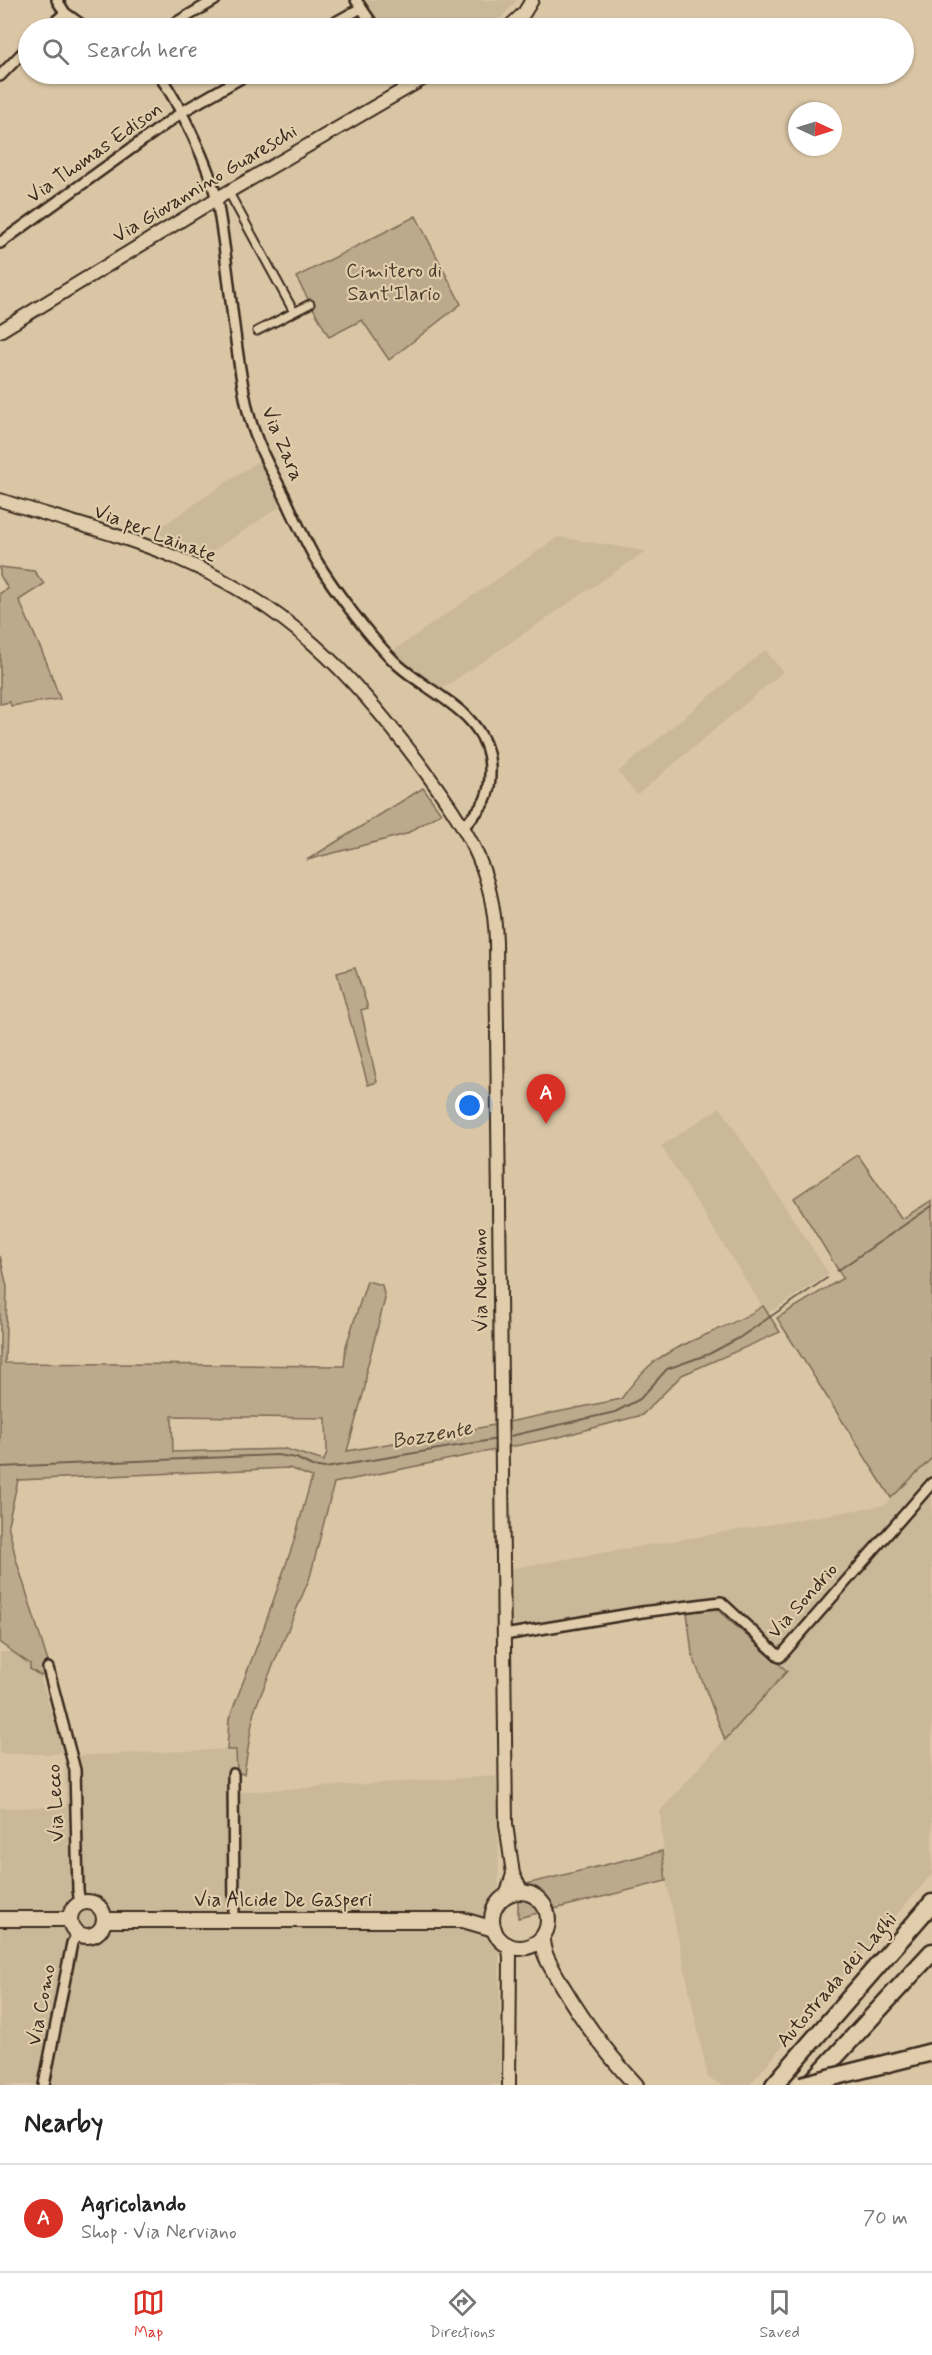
<!DOCTYPE html>
<meta charset="utf-8">
<style>
:root{--surface:#fff;--page:#f6f6f6;--text:#222;--muted:#767676;--line:#e0e0e0;--accent:#d93025}
body{margin:0;font-family:Mynerve,sans-serif;background:var(--page);color:var(--text)}
.compass{position:absolute;left:788px;top:102px;width:54px;height:54px;border-radius:50%;background:var(--surface);box-shadow:0 2px 4px #0004;rotate:94deg}
.you{position:absolute;left:470px;top:1106px;width:21px;height:21px;margin:-15px;border:4px solid #fff;border-radius:50%;background:#1a73e8;box-shadow:0 0 0 9px #1a73e833}
.badge{display:grid;place-items:center;width:39px;height:39px;border-radius:50%;background:var(--accent);color:#fff;font-size:20px;font-weight:700}
.pin{position:absolute;translate:-50% -50px;filter:drop-shadow(0 2px 3px #0008)}
.pin::after{content:'';position:absolute;top:32px;width:21px;height:18px;background:inherit;clip-path:polygon(0 0,100% 0,50% 100%)}
.list{margin:0;padding:0;list-style:none}
h2{display:flex;justify-content:space-between;align-items:center;height:78px;margin:0;padding:0 24px;font-size:26px}
h2 small{font-size:20px;font-weight:400;color:var(--muted)}
.list li{display:grid;grid-template-columns:39px 1fr auto;gap:18px;align-items:center;box-sizing:border-box;height:108px;padding:0 24px;border-top:2px solid var(--line)}
.list b{display:block;font-size:22px;white-space:nowrap}
.list p{margin:0;font-size:20px;white-space:nowrap;color:var(--muted)}
.list em{font-size:20px;font-style:normal;color:var(--muted)}
.icon{flex:none;width:33px;height:33px;fill:none;stroke:currentColor;stroke-width:2;stroke-linecap:round;stroke-linejoin:round}
.map{position:relative;flex:none;width:932px;height:2085px;overflow:hidden}
.search{position:absolute;background:var(--surface);box-shadow:0 2px 4px #0004;left:18px;right:18px;top:18px;height:66px;display:flex;align-items:center;gap:15px;box-sizing:border-box;padding:0 21px;border-radius:33px;color:var(--muted);font-size:22px}
.sheet{height:186px;background:var(--surface)}
nav{display:flex;justify-content:space-around;align-items:center;box-sizing:border-box;height:84px;border-top:2px solid var(--line);background:var(--surface);font-size:16px;color:var(--muted)}
nav a{display:grid;justify-items:center;gap:3px}
nav .on{color:var(--accent)}
.map>svg:first-child{display:block}
</style>
<div class="map">
<svg width="932" height="2085" viewBox="0 0 932 2085">
<rect width="100%" height="100%" fill="#dac6a5"/>
<filter id="ink" filterUnits="userSpaceOnUse"><feTurbulence type="fractalNoise" baseFrequency=".0167" numOctaves="2"/><feDisplacementMap in="SourceGraphic" scale="12" xChannelSelector="R" yChannelSelector="G"/><feConvolveMatrix kernelMatrix="1 2 1 2 8 2 1 2 1" color-interpolation-filters="sRGB"/></filter>
<g filter="url(#ink)">
<path fill="#cbb899" d="M361,0H517L501,18L483,28H379Z
M261,459L284,504L210,553L153,532Z
M558,537L646,551L439,691L405,667L391,652Z
M765,650L783,672L637,795L618,772Z
M720,1107L829,1274L767,1314L661,1146Z
M932,1458V1874L749,2085H723L708,2078L666,1881L660,1811L787,1670L714,1607L509,1638L507,1569L885,1505Z
M0,1652H12L38,1669L63,1751L55,1754H0Z
M236,1749L238,1792L496,1776L498,1797L500,2085H0V1808L66,1807L65,1756Z"/>
<path fill="#bdaa8c" stroke="#7c6a55" stroke-width="1.5" fill-rule="evenodd" d="M416,216L461,304L389,360L362,320L329,337L296,277Z
M0,567L34,571L44,584L19,600L47,663L60,699L11,706L10,702L0,704V593L8,589L0,575Z
M423,788L441,813L406,834L307,860Z
M355,968L368,1008L361,1010L377,1082L368,1085L337,973Z
M858,1155L902,1219L932,1200V1458L891,1498L777,1318L843,1278L794,1198Z
M0,1256L7,1287L5,1363L344,1366L346,1346L367,1281L382,1285L385,1299L367,1368L365,1387L347,1451L474,1429L621,1399C631,1385 641,1372 655,1361C688,1338 729,1329 763,1306L780,1332L682,1375L642,1415L559,1437L334,1483L310,1577L254,1711L244,1774L237,1773L236,1750H227L229,1719L263,1630L293,1544L312,1477L289,1468L18,1480L8,1524L16,1559L48,1662L46,1672L41,1676L30,1669V1664L0,1643ZM172,1416L326,1418L327,1452L324,1461L286,1449L173,1452Z
M714,1607L787,1671L725,1740L692,1654L687,1612Z
M662,1851L666,1881L518,1918V1886Z"/>
<g fill="none" stroke-linecap="round" stroke-linejoin="round">
<path stroke="#715f4c" stroke-width="2" d="M837,1271L932,1206
M506,1437L615,1412L640,1399L667,1369L709,1354L739,1338L827,1278
M0,1467L277,1455L296,1458L312,1466L325,1468L498,1439"/>
<defs>
<path id="pedestrian" d="M228,191L294,312
M257,331L310,304"/>
<path id="minor" d="M57,0L65,13L86,28
M356,0L375,28
M48,28L65,13
M167,28L215,0
M325,28L361,8
M158,74C178,100 210,168 217,201C230,269 232,339 247,407C254,439 269,467 284,495C294,517 304,539 316,560C335,591 371,639 397,664C432,696 487,712 490,767C491,798 484,805 464,826
M404,74L412,85
M0,76L28,47
M0,243L185,110L248,74
M504,1635L642,1612L721,1602L780,1657L932,1483
M48,1668L75,1770L78,1890L80,1903
M233,1774L234,1919
M44,2085L72,1943L78,1933"/>
<path id="tertiary" d="M508,28L524,13L532,0
M0,331L216,199L431,74
M0,500C59,519 120,534 177,558C287,605 352,673 422,767C465,826 494,867 496,942L506,1824L513,1874L522,1892
M506,1896L513,1874
M508,1944L510,1957L509,2085"/>
<path id="secondary" d="M492 1920a28 28 0 1 1 56 0a28 28 0 1 1-56 0Z
M70 1919a17 17 0 1 1 34 0a17 17 0 1 1-34 0Z
M0,1919H70
M104,1920H463L494,1929
M542,1938C542,1955 553,1969 561,1984C583,2021 607,2054 636,2085"/>
<path id="motorway" d="M774,2085L932,1903
M809,2085L932,1952"/>
</defs>
<use href="#pedestrian" stroke="#3b2a1e" stroke-width="11"/>
<use href="#minor" stroke="#3b2a1e" stroke-width="14"/>
<use href="#tertiary" stroke="#3b2a1e" stroke-width="16"/>
<use href="#secondary" stroke="#3b2a1e" stroke-width="18"/>
<use href="#motorway" stroke="#3b2a1e" stroke-width="21"/>
<use href="#pedestrian" stroke="#e1cdab" stroke-width="7"/>
<use href="#minor" stroke="#e1cdab" stroke-width="9"/>
<use href="#tertiary" stroke="#e1cdab" stroke-width="12"/>
<use href="#secondary" stroke="#e1cdab" stroke-width="14"/>
<use href="#motorway" stroke="#e1cdab" stroke-width="16"/>
<defs>
<path id="motorway-bridge" d="M801,2085L932,2052"/>
</defs>
<use href="#motorway-bridge" stroke="#3b2a1e" stroke-width="21" stroke-linecap="butt"/>
<use href="#motorway-bridge" stroke="#e1cdab" stroke-width="16"/>
</g>
</g>
<g text-anchor="middle" dominant-baseline="central" stroke-width="4.5" stroke-linejoin="round" paint-order="stroke">
<g font-size="20" fill="#3b2a1e" stroke="#e1cdab">
<text transform="translate(95 153) rotate(-35)">Via Thomas Edison</text>
<text transform="translate(205 184) rotate(-31)">Via Giovannino Guareschi</text>
<text transform="translate(282 444) rotate(67)">Via Zara</text>
<text transform="translate(155 534) rotate(21)">Via per Lainate</text>
<text transform="translate(481 1280) rotate(-91)">Via Nerviano</text>
<text transform="translate(803 1601) rotate(-48)">Via Sondrio</text>
<text transform="translate(56 1803) rotate(-93)">Via Lecco</text>
<text x="283" y="1900">Via Alcide De Gasperi</text>
<text transform="translate(837 1980) rotate(-49)">Autostrada dei Laghi</text>
<text transform="translate(42 2005) rotate(-79)">Via Como</text>
</g>
<g font-size="20" fill="#4e3d2e" stroke="#e1cdab">
<text x="394" y="271">Cimitero di<tspan x="394" dy="23">Sant'Ilario</tspan></text>
</g>
<g font-size="21" font-style="italic" fill="#4d3c2d" stroke="#e1cdab">
<text transform="translate(432 1435) rotate(-10)">Bozzente</text>
</g>
</g>
</svg>
<svg class="compass" viewBox="-18 -18 36 36"><path d="M0-13l5 13h-10z" fill="#e53935"/><path d="M0 13l5-13h-10z" fill="#767676"/></svg>
<div class="you"></div>
<div class="pin badge" style="left:546px;top:1124px">A</div>
<div class="search"><svg class="icon" aria-label="search" viewBox="0 0 24 24"><circle cx="10" cy="10" r="6"/><path d="M15 15l6 6"/></svg>Search here</div>
</div>
<section class="sheet">
<h2>Nearby<small></small></h2>
<ul class="list">
<li><span class="badge">A</span><div><b>Agricolando</b><p>Shop · Via Nerviano</p></div><em>70 m</em></li>
</ul>
</section>
<nav>
<a class="on"><svg class="icon" aria-label="map" viewBox="0 0 24 24"><path d="M3 6l6-2 6 2 6-2v14l-6 2-6-2-6 2zM9 4v14M15 6v14"/></svg>Map</a>
<a><svg class="icon" aria-label="directions" viewBox="0 0 24 24"><path d="M12 3l9 9-9 9-9-9zM9 14v-3h6M13 9l2 2-2 2"/></svg>Directions</a>
<a><svg class="icon" aria-label="saved" viewBox="0 0 24 24"><path d="M7 4h10v16l-5-4-5 4z"/></svg>Saved</a>
</nav>
